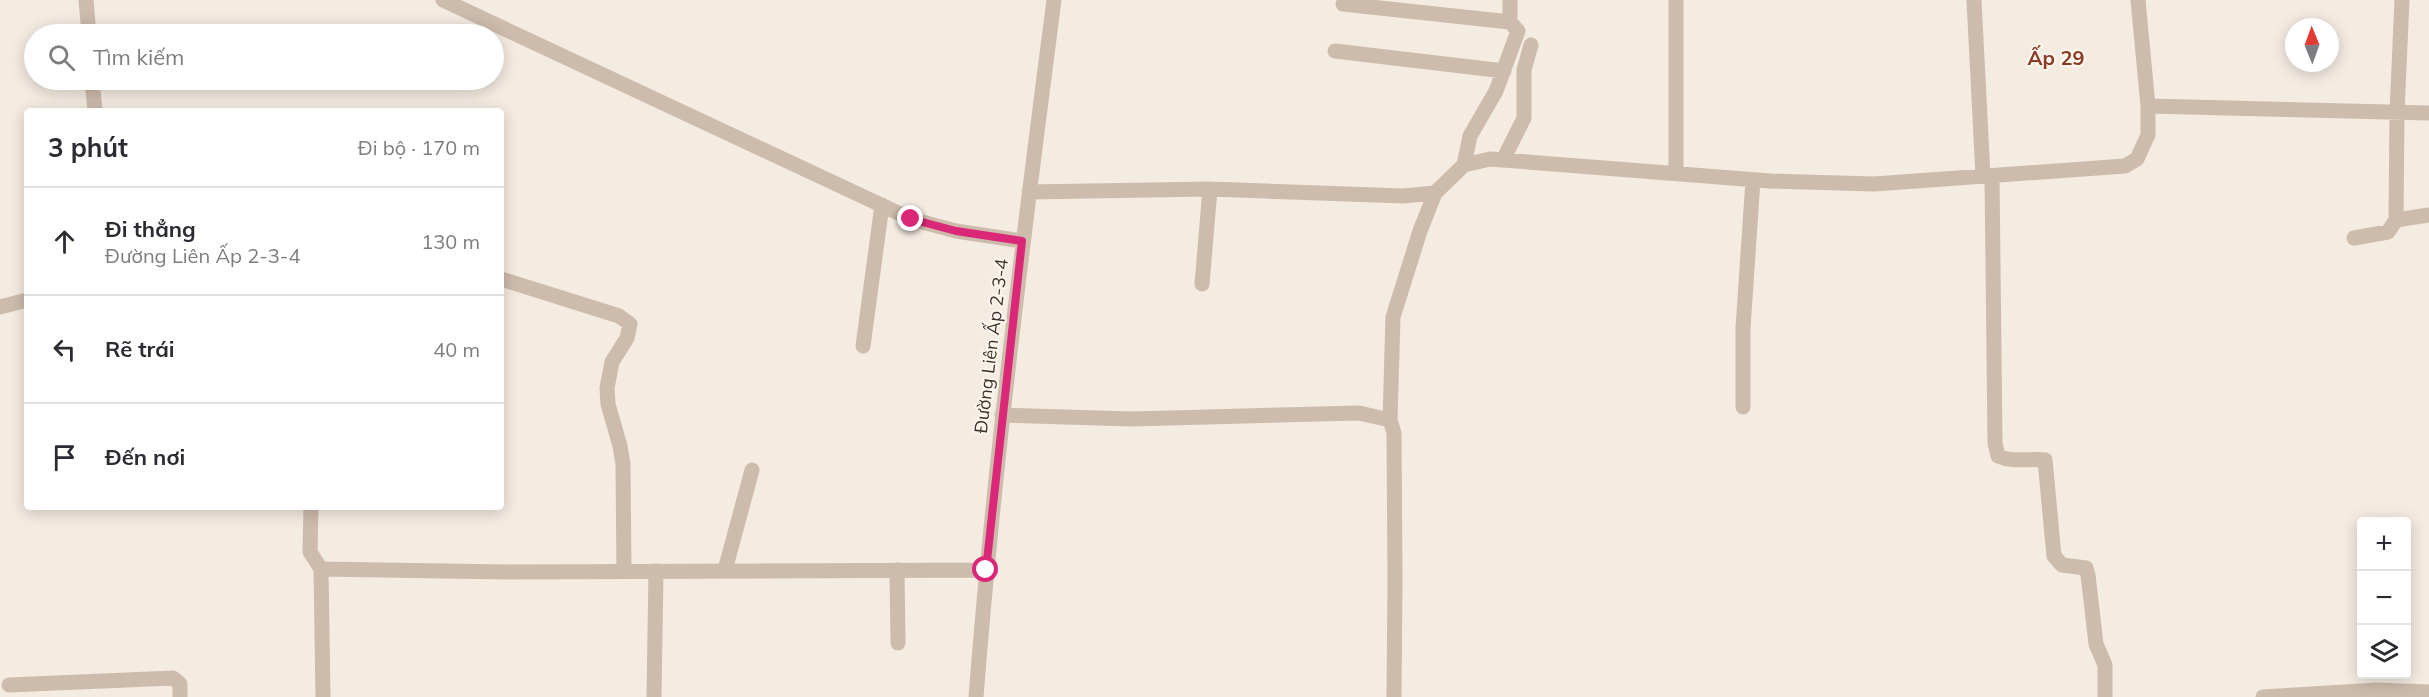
<!DOCTYPE html>
<html lang="vi">
<meta charset="utf-8">
<style>
:root{--surface:#fff;--page:#f7f7f7;--text:#2b2b33;--muted:#7c7c81;--line:#e1e1e2}
body{margin:0;font-family:Mulish,sans-serif;background:var(--page);color:var(--text)}
.controls{position:absolute;right:18px;bottom:18px;display:grid;overflow:hidden;border-radius:6px;box-shadow:0 3px 15px #0003}
.controls button{width:54px;height:54px;display:grid;place-items:center;padding:0;border:0;border-bottom:2px solid var(--line);background:var(--surface);color:var(--text);font:30px sans-serif}
.compass{position:absolute;left:2285px;top:18px;width:54px;height:54px;border-radius:50%;background:var(--surface);box-shadow:0 3px 15px #0003;rotate:359deg}
.stop{position:absolute;width:18px;height:18px;margin:-14px;border:4px solid #db2777;border-radius:50%;background:#fff}
.stop.end{background:#db2777;border-color:#fff;box-shadow:0 2px 6px #0008}
.list{margin:0;padding:0;list-style:none}
h2{display:flex;justify-content:space-between;align-items:center;height:78px;margin:0;padding:0 24px;font-size:26px}
h2 small{font-size:20px;font-weight:400;color:var(--muted)}
.list li{display:grid;grid-template-columns:39px 1fr auto;gap:18px;align-items:center;box-sizing:border-box;height:108px;padding:0 24px;border-top:2px solid var(--line)}
.list b{display:block;font-size:22px;white-space:nowrap}
.list p{margin:0;font-size:20px;white-space:nowrap;color:var(--muted)}
.list em{font-size:20px;font-style:normal;color:var(--muted)}
.icon{flex:none;width:33px;height:33px;fill:none;stroke:currentColor;stroke-width:2;stroke-linecap:round;stroke-linejoin:round}
.map{position:relative;flex:none;width:2429px;height:697px;overflow:hidden}
.search{position:absolute;background:var(--surface);box-shadow:0 3px 15px #0003;left:24px;top:24px;width:480px;height:66px;display:flex;align-items:center;gap:15px;box-sizing:border-box;padding:0 21px;border-radius:33px;color:var(--muted);font-size:22px}
.panel{position:absolute;background:var(--surface);box-shadow:0 3px 15px #0003;left:24px;top:108px;width:480px;height:402px;border-radius:6px}
.map>svg:first-child{display:block}
</style>
<div class="map">
<svg width="2429" height="697" viewBox="0 0 2429 697">
<rect width="100%" height="100%" fill="#f4ebe1"/>
<g fill="none" stroke-linecap="round" stroke-linejoin="round">
<path stroke="#cdbbac" stroke-width="15" d="M86,0L89,34
M443,0L911,219L956,231L1022,241
M1974,0L1983,176
M1343,4L1510,22
M1335,51L1504,71
M92,80L95,111
M2148,106L2429,113
M1503,160L1524,118V70L1531,45
M1464,165L1470,136L1496,91L1518,31L1510,22V0
M1676,173V0
M1992,176L1995,443L1998,456C2013,463 2029,458 2045,460L2054,556L2062,565L2086,568L2088,575L2096,644L2105,665V697
M1029,192L1210,189L1403,196L1435,193L1464,165L1490,159L1770,181L1874,184L2125,166L2137,159L2148,135V106L2138,0
M2396,220L2429,215
M2354,238L2388,232L2396,220L2397,112L2402,0
M501,279L619,316L630,324L627,338L612,362L607,388L608,404L620,446L623,464L624,571
M1202,284L1210,189
M0,307L27,300
M863,346L882,205
M1743,407V328L1753,180
M1002,415L1132,419L1359,413L1390,420
M311,507L310,552L321,569L323,697
M321,569L506,572L986,570
M725,570L752,470
M897,570L898,643
M9,685L173,678L180,684V697
M654,697L656,571
M976,697C994,464 1024,232 1054,0
M1394,697L1395,580L1394,433L1390,420L1393,317L1420,231L1435,193
M2263,697L2377,690L2429,692"/>
</g>
<g fill="none" stroke-linecap="round" stroke-linejoin="round">
<path stroke="#db2777" stroke-width="8" d="M911,219L956,231L1022,241L986,570"/>
</g>
<g text-anchor="middle" dominant-baseline="central" stroke-width="4.5" stroke-linejoin="round" paint-order="stroke">
<g font-size="18" fill="#3b302b" stroke="#fbf5ee">
<text transform="translate(991 346) rotate(-83)">Đường Liên Ấp 2-3-4</text>
</g>
<g font-size="20" font-weight="bold" fill="#8c3b22" stroke="#fbf5ee">
<text x="2056" y="57">Ấp 29</text>
</g>
</g>
</svg>
<div class="controls">
<button>+</button>
<button>−</button>
<button><svg class="icon" aria-label="layers" viewBox="0 0 24 24"><path d="M12 4l9 5-9 5-9-5zM3 14l9 5 9-5"/></svg></button>
</div>
<svg class="compass" viewBox="-18 -18 36 36"><path d="M0-13l5 13h-10z" fill="#e53935"/><path d="M0 13l5-13h-10z" fill="#7c7c81"/></svg>
<div class="stop" style="left:986px;top:570px"></div>
<div class="stop end" style="left:911px;top:219px"></div>
<div class="search"><svg class="icon" aria-label="search" viewBox="0 0 24 24"><circle cx="10" cy="10" r="6"/><path d="M15 15l6 6"/></svg>Tìm kiếm</div>
<section class="panel">
<h2>3 phút<small>Đi bộ · 170 m</small></h2>
<ul class="list">
<li><svg class="icon" aria-label="ahead" viewBox="0 0 24 24"><path d="M12 20V5M6 11l6-6 6 6"/></svg><div><b>Đi thẳng</b><p>Đường Liên Ấp 2-3-4</p></div><em>130 m</em></li>
<li><svg class="icon" aria-label="left" viewBox="0 0 24 24"><path d="M17 20v-9H6M10 6l-5 5 5 5"/></svg><div><b>Rẽ trái</b></div><em>40 m</em></li>
<li><svg class="icon" aria-label="arrive" viewBox="0 0 24 24"><path d="M6 21V4h12l-3 4 3 4H6"/></svg><div><b>Đến nơi</b></div></li>
</ul>
</section>
</div>
